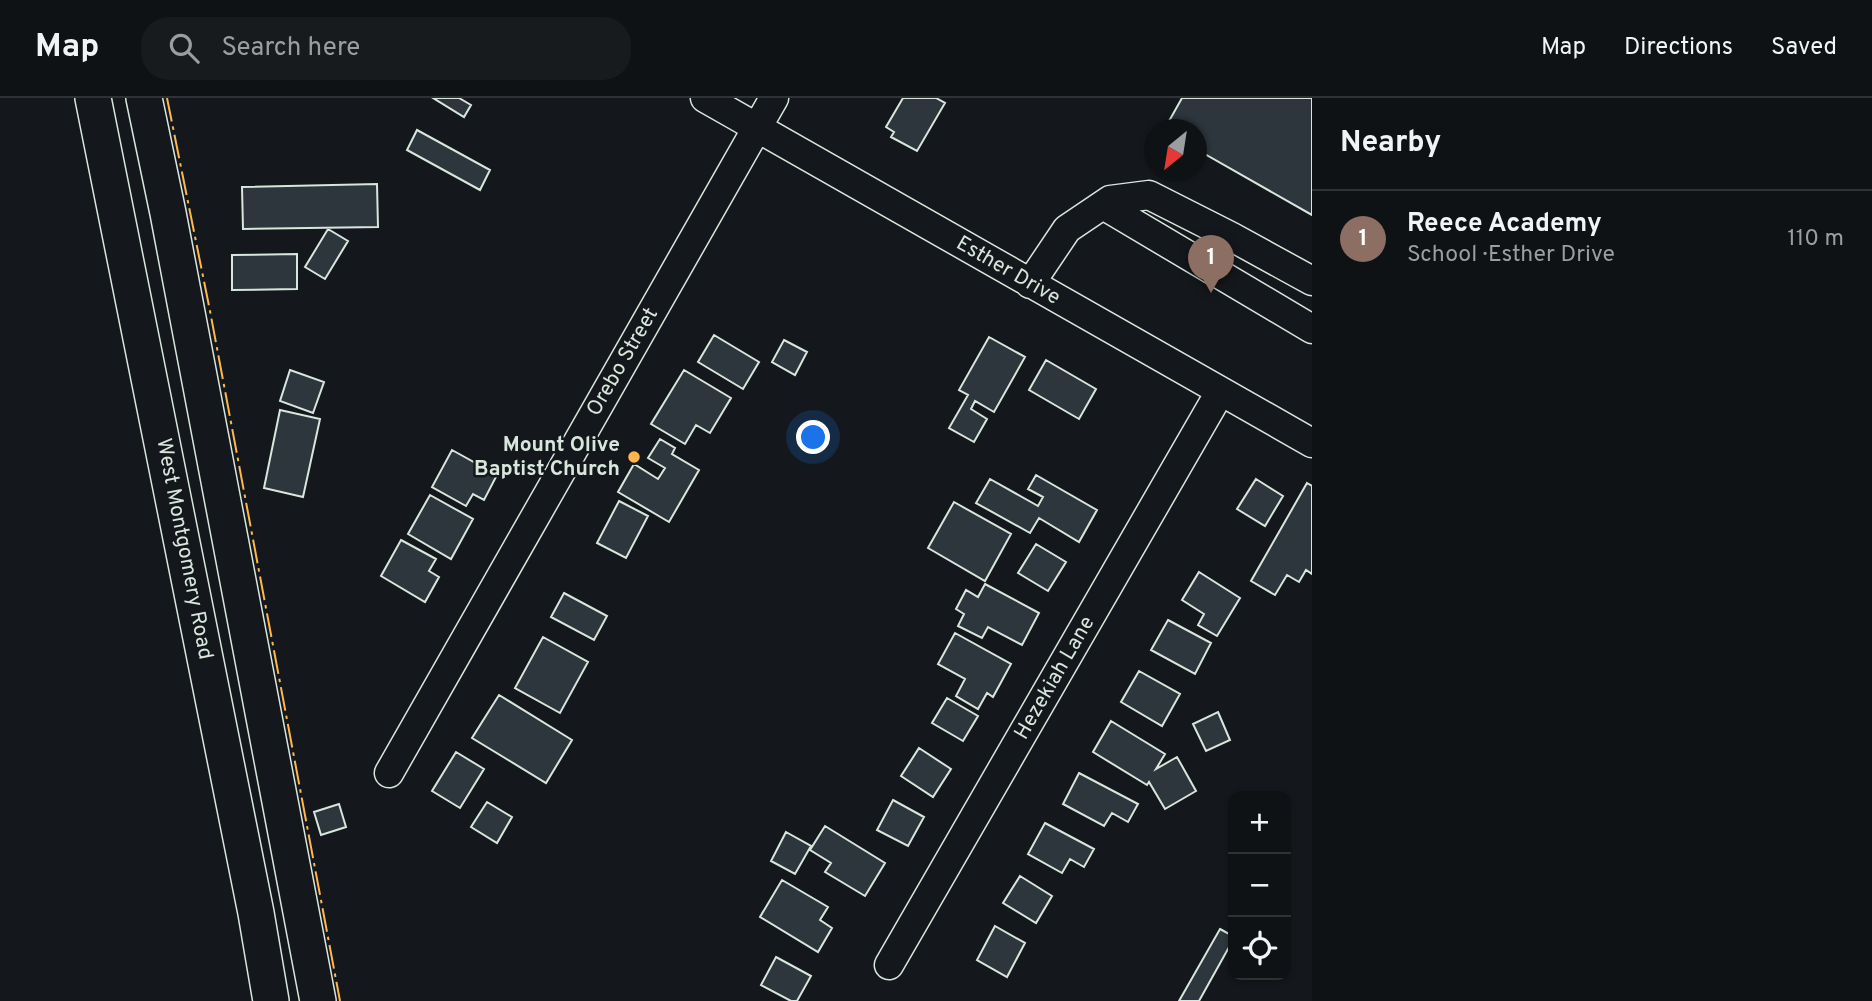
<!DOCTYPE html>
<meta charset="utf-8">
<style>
:root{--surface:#0f1215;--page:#181b1e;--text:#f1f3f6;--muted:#9b9ea0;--line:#2f3234;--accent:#db2777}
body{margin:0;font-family:Overpass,sans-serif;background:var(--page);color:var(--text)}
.controls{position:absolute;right:21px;bottom:21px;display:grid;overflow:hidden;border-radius:14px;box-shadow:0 2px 5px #0004}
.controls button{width:63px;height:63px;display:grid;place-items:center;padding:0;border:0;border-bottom:2px solid var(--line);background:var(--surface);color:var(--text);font:35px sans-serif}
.compass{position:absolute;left:1144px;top:21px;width:63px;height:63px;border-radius:50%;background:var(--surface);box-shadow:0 2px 5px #0004;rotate:210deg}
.you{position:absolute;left:814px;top:340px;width:24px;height:24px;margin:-18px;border:5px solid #fff;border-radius:50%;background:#1a73e8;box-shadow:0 0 0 10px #1a73e833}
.badge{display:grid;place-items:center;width:46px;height:46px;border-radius:50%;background:var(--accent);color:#fff;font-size:23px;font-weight:700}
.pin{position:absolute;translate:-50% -58px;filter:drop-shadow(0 2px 4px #0008)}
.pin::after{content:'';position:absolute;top:37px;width:24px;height:21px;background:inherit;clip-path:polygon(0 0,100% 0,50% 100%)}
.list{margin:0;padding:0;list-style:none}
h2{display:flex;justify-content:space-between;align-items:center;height:91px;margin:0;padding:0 28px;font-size:30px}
h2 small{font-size:23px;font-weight:400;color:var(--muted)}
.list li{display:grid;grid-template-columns:46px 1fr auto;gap:21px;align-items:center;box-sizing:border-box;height:98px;padding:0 28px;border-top:2px solid var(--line)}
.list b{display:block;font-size:26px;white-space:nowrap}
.list p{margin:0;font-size:23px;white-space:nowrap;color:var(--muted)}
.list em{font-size:23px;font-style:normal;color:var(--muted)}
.icon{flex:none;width:38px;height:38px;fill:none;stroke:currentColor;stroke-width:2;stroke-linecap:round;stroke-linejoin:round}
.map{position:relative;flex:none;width:1312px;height:903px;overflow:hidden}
header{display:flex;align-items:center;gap:42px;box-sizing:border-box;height:98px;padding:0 35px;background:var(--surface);border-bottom:2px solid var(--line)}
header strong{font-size:33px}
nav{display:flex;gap:38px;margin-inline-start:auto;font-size:24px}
.search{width:490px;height:63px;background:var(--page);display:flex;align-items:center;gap:18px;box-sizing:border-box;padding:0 24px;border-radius:28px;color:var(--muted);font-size:26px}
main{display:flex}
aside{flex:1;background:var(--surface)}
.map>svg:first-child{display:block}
</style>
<header>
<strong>Map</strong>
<div class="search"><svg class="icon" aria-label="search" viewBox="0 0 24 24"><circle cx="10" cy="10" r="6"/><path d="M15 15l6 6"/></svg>Search here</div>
<nav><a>Map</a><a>Directions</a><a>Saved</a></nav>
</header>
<main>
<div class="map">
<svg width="1312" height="903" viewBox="0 0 1312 903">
<rect width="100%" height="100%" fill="#14181c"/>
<path fill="#2c363c" stroke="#d8e6dc" stroke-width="2" d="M433,0H459L471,7L464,19Z
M903,0H936L945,5L917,53L891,39L894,34L886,29Z
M1182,0H1312V117L1196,51V32H1164Z
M417,32L490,72L480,92L407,52Z
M377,86L378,129L243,131L242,89Z
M328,131L348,143L325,181L305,169Z
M297,156V191L232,192V157Z
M714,237L759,264L743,291L698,264Z
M989,239L1025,259L994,314L975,303L971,311L987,321L974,344L949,330L968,297L959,292Z
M784,242L807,254L795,277L772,264Z
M1046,262L1096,291L1079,321L1029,292Z
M290,272L324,284L313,315L280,303Z
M684,272L731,300L710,335L696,327L685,346L651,326Z
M280,312L320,321L303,399L264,390Z
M660,341L675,350L672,356L699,372L669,424L618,394L634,366L658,381L665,370L648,360Z
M452,352L497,377L484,402L473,396L466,408L432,389Z
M1036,377L1097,412L1079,444L1039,420L1030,435L976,405L990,381L1038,408L1043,399L1028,391Z
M1256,381L1283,398L1265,428L1237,411Z
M1307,385L1312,388V476L1306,472L1299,484L1287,477L1275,497L1251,483Z
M430,397L473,421L451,461L408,436Z
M619,403L648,418L626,460L597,445Z
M954,404L1011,436L985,483L928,450Z
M401,442L436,461L429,473L439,479L425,504L381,478Z
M1036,446L1066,464L1048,493L1018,475Z
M1199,474L1240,500L1217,538L1198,527L1204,516L1182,502Z
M985,486L1039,515L1022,547L988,529L982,540L958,528L964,516L956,511L966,492L978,499Z
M564,495L607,518L594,542L551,519Z
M1168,522L1211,545L1195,576L1151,552Z
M955,535L1011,566L993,599L987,595L978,611L956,598L965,581L938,566Z
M543,539L588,564L560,615L515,590Z
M1139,573L1180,596L1162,628L1121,604Z
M499,597L572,642L546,685L472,640Z
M947,600L978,618L963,643L932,625Z
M1218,614L1230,642L1206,653L1193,626Z
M1111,623L1165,656L1156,671L1177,659L1196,693L1165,711L1149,684L1147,687L1093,654Z
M919,650L951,671L933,699L901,678Z
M456,654L484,671L460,710L432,693Z
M1079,675L1138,706L1128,724L1112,715L1104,728L1063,706Z
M893,702L924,719L908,748L877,732Z
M487,704L512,719L497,745L471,729Z
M339,706L346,729L321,737L314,714Z
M1045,725L1094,751L1084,769L1070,761L1062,775L1028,756Z
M825,728L885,765L865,798L825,774L831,765L810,752Z
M786,734L811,748L795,776L771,763Z
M1020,778L1052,798L1036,825L1003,805Z
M782,782L828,809L820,822L832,830L818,854L760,819Z
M995,828L1025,845L1007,879L977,862Z
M1220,831L1233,838V842L1199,903H1179Z
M776,859L811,878L797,903H791L761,887Z"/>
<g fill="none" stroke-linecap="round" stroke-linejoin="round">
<defs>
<path id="minor" d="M705,0L1312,345
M1103,107L1312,231
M1030,186L1067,131L1110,102L1149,97L1232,139L1312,183
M389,675L774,0
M889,867L1220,294"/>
<path id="major" d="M93,0L256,815L271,903
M144,0L168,115L318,903"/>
</defs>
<use href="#minor" stroke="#d8e6dc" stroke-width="31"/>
<use href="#major" stroke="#d8e6dc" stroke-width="38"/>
<use href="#minor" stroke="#14181c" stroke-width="28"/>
<use href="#major" stroke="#14181c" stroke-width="35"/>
<path stroke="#ffb74d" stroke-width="2" stroke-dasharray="24 5 3.5 5" stroke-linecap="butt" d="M167,0L210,213L340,903"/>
</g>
<circle fill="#ffb74d" stroke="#14181c" stroke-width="2.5" cx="634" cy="359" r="7"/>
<g text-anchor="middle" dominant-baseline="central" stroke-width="5" stroke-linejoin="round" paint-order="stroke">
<g font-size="21" fill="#d8e6dc" stroke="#14181c">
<text transform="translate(1008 173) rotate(30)">Esther Drive</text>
<text transform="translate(623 264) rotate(-60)">Orebo Street</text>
<text transform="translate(184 451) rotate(79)">West Montgomery Road</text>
<text transform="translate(1055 580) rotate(-60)">Hezekiah Lane</text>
</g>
<g font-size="21" font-weight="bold" fill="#d8e6dc" stroke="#14181c" text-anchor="end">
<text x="620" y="347">Mount Olive<tspan x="620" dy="24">Baptist Church</tspan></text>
</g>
</g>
</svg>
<div class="controls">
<button>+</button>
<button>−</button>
<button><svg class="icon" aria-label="locate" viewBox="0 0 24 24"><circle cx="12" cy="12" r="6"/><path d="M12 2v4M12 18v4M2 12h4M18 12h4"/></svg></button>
</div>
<svg class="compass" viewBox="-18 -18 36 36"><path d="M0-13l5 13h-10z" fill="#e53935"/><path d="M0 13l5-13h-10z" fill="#9b9ea0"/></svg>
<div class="you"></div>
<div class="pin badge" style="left:1211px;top:195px;background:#8d6e63">1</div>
</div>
<aside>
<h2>Nearby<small></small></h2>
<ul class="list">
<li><span class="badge" style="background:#8d6e63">1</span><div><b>Reece Academy</b><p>School · Esther Drive</p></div><em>110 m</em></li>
</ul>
</aside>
</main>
